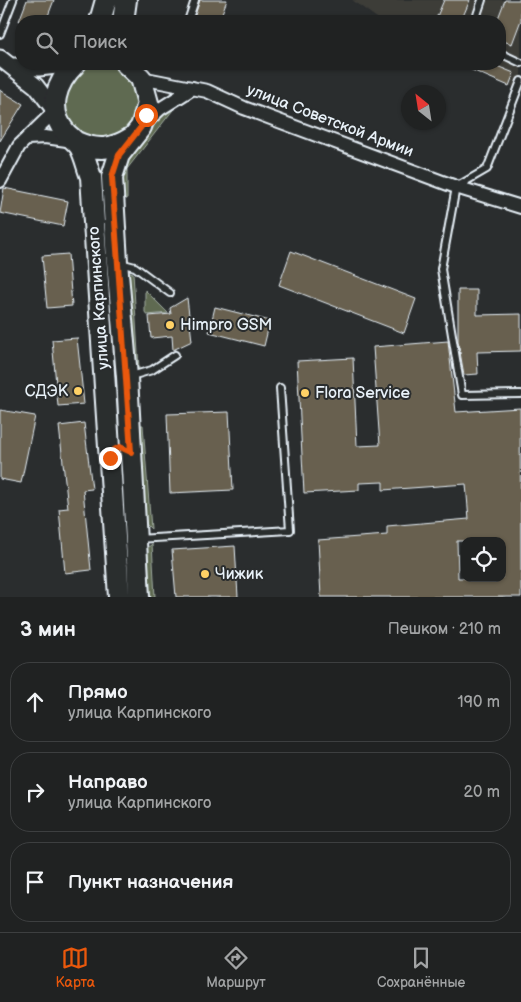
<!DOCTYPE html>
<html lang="ru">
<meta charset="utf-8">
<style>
:root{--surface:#202222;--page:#2d2f2f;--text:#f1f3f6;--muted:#a2a4a5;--line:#3d3f40;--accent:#ea580c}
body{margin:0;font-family:"Balsamiq Sans",sans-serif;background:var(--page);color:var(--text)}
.controls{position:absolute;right:15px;bottom:15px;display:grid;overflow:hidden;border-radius:10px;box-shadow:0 1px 4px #0004}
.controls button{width:45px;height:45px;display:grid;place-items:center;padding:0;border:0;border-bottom:1px solid var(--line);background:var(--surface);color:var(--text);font:25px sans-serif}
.compass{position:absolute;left:401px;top:85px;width:45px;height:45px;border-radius:50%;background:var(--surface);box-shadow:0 1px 4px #0004;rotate:330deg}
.stop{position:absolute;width:15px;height:15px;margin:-11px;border:4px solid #ea580c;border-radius:50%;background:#fff}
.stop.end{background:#ea580c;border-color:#fff;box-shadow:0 1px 5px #0008}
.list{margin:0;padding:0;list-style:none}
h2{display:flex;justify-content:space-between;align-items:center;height:65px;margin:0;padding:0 20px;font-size:21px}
h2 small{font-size:16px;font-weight:400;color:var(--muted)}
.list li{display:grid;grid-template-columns:32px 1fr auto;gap:15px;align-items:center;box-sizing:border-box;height:80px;margin:0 10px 10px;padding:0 10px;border:1px solid var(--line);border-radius:20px}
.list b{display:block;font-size:19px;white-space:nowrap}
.list p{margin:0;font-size:16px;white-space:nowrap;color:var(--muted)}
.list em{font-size:16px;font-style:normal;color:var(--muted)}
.icon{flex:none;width:28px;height:28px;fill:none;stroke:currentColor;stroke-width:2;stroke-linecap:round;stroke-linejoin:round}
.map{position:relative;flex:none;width:521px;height:597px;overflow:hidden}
.search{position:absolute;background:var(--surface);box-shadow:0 1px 4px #0004;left:15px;right:15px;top:15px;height:55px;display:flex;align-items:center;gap:12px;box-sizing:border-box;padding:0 18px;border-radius:20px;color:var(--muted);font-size:19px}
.sheet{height:335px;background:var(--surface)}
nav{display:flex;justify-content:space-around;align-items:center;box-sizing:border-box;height:70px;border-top:1px solid var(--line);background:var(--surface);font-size:14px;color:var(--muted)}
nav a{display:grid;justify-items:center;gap:2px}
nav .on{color:var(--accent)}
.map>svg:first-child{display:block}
</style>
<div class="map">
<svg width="521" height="597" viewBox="0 0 521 597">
<rect width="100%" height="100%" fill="#2a2d2e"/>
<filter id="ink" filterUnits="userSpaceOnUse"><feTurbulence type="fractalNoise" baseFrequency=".02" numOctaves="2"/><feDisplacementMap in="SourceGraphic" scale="10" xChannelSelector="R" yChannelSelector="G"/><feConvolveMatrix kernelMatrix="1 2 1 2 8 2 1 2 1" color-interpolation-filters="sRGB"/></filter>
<g filter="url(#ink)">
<path fill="#3c3c38" d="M352,0H521V90L457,64H500V21H381Z"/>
<path fill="#5e6a51" stroke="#a3aea4" d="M65 101a36 36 0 1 1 72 0a36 36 0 1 1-72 0Z
M176,106L127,169V198L122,200L120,178L124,161L151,132L161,113Z
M130,272L133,273L139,369L136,372L128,274Z
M145,290L168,313L147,315L145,312Z
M141,425H143L151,529L146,524L145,518Z
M152,544L155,597H148L146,549Z"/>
<path fill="#676050" stroke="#e8f1f8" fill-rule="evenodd" d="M27,0H54L46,21H19Z
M200,0H227L219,21H193Z
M444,0H470L461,21H435Z
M505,0H521V20L512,44L500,40V21H497Z
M458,64H492L514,73L509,86Z
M0,90L23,104L0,141Z
M4,188L68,201L63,226L0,213Z
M291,251L416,299L404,333L279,285Z
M68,254L72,306L47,308L42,256Z
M458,290H477V315L521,314V351L477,352L478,374L464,375L458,341Z
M187,298L192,341L173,350L172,336L151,338L149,316L171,314L170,308Z
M215,307L270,321L264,346L209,332Z
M77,338L84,404L58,406L52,340Z
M448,341L456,412L520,408L521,597H321L318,540L387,535V526L469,519L466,484L383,490V482L359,483V490L304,493L297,361L353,358L357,446L380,445L373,347ZM457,541H502V578H458Z
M0,410L35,416L21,483L0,479Z
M229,412L233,490L170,493L167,414Z
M84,423L92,489L83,490L91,570L65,573L59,509L68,508L59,426Z
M235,546L238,597H176L172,550Z"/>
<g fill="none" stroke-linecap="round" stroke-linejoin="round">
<defs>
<path id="service" d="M188,21L195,0
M475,21L482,0
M0,34L13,0
M500,53L521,63
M521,81L487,169L456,187L441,269L462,395L521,394
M120,263L135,267L170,293
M131,376L152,370L175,355
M137,539L290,530L280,388"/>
<path id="minor" d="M141,78L207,91L244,108L456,187L521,207
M143,125L160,109L193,88
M27,138L45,137L74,141
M0,181L19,146L55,111"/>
<path id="tertiary" d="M0,58L36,86L55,111
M14,66L39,68L74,64"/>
<path id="primary" d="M100,21L106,0
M123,21L126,0
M75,64C56,83 46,110 66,133C71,138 76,141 80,147C85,156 87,167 91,177L119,597
M126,64L141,78L148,103L141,127L119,155L112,177L117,262L127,377L139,597
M76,142C97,151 112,150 131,138"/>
</defs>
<use href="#service" stroke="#e8f1f8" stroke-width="10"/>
<use href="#minor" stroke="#e8f1f8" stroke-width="16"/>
<use href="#tertiary" stroke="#e8f1f8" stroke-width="19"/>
<use href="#primary" stroke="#e8f1f8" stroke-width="24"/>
<use href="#service" stroke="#2a2d2e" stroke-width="6"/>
<use href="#minor" stroke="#2a2d2e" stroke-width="12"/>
<use href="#tertiary" stroke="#2a2d2e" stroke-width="15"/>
<use href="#primary" stroke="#2a2d2e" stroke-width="20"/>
</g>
</g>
<g fill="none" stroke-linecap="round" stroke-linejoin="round" filter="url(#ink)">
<path stroke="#ea580c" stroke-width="6" d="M110,458L114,450L120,447L131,452L112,177L119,155L141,127L146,115"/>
</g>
<g fill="#ffd166" stroke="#2a2d2e" stroke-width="2">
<circle cx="170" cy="325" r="5"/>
<circle cx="78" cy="391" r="5"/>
<circle cx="305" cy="393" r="5"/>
<circle cx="205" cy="574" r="5"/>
</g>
<g text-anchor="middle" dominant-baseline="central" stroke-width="4" stroke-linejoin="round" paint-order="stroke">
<g font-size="16" fill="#e8f1f8" stroke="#2a2d2e">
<text transform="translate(330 121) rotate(21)">улица Советской Армии</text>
<text transform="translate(99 298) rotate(-94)">улица Карпинского</text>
</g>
<g font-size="16" fill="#e8f1f8" stroke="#2a2d2e" text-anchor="start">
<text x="180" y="325">Himpro GSM</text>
<text x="68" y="391" text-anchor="end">СДЭК</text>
<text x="315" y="393">Flora Service</text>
<text x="215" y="574">Чижик</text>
</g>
</g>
</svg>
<div class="controls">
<button><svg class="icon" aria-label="locate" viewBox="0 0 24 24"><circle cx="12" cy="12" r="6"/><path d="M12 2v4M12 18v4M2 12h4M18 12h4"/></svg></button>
</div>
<svg class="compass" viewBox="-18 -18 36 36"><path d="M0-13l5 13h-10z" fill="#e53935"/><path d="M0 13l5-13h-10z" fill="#a2a4a5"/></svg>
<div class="stop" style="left:146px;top:115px"></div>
<div class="stop end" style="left:110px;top:458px"></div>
<div class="search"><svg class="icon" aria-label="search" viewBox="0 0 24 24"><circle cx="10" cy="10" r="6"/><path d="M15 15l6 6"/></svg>Поиск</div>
</div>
<section class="sheet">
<h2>3 мин<small>Пешком · 210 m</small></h2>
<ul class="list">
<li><svg class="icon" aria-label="ahead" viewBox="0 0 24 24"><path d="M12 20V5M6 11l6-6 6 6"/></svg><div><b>Прямо</b><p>улица Карпинского</p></div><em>190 m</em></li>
<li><svg class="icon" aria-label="right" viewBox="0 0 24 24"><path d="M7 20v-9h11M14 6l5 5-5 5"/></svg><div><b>Направо</b><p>улица Карпинского</p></div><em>20 m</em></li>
<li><svg class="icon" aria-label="arrive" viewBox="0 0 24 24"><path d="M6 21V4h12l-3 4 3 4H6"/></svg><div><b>Пункт назначения</b></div></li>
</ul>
</section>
<nav>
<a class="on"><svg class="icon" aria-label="map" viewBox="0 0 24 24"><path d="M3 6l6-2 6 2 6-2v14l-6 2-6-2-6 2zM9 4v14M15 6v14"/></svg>Карта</a>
<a><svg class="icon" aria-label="directions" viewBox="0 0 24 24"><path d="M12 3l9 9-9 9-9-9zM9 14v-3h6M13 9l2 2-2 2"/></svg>Маршрут</a>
<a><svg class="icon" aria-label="saved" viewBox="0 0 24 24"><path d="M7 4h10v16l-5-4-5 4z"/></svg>Сохранённые</a>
</nav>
